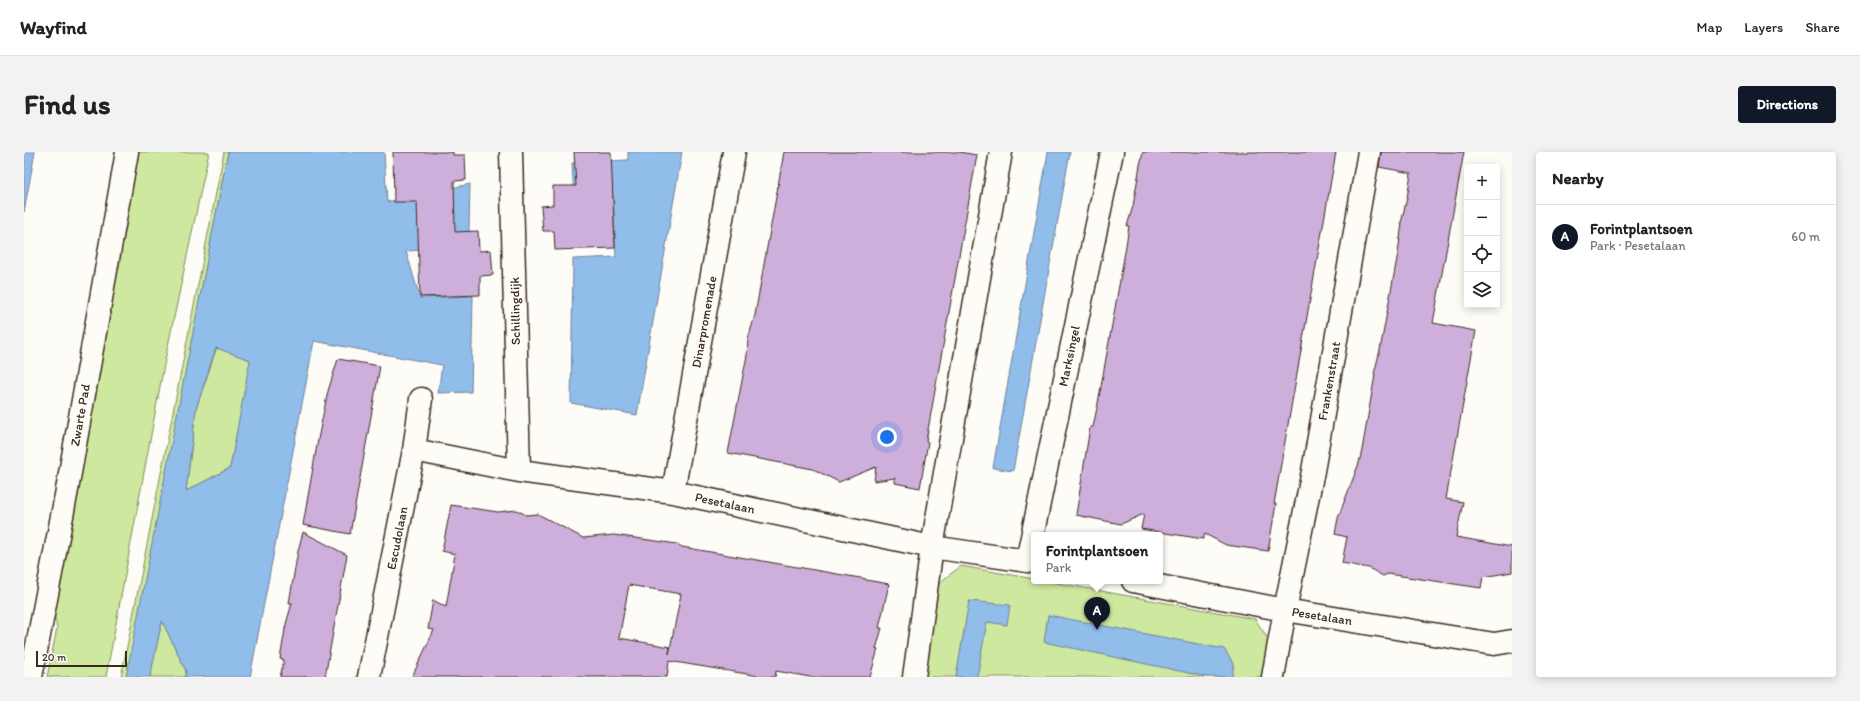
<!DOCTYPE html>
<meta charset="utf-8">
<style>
:root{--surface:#fff;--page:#f2f2f2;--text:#222;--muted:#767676;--line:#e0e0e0;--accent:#111827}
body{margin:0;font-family:Itim,sans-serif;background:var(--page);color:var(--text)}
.controls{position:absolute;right:12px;top:12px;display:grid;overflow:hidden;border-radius:4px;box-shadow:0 2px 10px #0003}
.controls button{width:36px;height:36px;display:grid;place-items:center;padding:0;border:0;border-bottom:1px solid var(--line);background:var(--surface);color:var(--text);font:20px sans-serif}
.scale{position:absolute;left:12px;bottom:10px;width:91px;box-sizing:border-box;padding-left:4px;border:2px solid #3b2a1e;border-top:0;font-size:11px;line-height:14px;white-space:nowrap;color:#3b2a1e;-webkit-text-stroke:3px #fdfcf7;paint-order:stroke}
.you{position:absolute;left:863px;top:285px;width:14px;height:14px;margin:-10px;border:3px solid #fff;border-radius:50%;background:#1a73e8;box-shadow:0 0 0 6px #1a73e833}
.badge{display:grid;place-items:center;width:26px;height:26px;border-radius:50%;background:var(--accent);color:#fff;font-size:13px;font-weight:700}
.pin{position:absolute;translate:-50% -33px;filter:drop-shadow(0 1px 2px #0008)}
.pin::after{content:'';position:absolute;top:21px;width:14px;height:12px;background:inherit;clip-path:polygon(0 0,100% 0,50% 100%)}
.popup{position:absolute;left:1007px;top:380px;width:132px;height:52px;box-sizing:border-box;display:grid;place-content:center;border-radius:4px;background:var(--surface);filter:drop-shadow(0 1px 3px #0005);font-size:13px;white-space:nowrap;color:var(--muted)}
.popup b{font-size:15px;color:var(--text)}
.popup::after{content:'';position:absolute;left:50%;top:100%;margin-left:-8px;border:8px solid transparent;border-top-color:var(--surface)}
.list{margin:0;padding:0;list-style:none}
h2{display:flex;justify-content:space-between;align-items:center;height:52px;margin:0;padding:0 16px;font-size:17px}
h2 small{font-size:13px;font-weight:400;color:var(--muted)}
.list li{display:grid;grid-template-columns:26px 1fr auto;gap:12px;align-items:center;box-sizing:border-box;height:64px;padding:0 16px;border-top:1px solid var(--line)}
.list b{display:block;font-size:15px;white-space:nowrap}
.list p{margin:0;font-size:13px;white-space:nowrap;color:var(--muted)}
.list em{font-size:13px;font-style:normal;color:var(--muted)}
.icon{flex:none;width:22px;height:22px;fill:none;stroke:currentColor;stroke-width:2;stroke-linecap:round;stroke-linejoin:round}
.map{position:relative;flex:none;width:1488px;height:525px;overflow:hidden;border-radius:4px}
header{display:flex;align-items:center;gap:24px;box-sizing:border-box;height:56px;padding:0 20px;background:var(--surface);border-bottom:1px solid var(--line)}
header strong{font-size:19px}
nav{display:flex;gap:22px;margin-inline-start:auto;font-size:14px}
.intro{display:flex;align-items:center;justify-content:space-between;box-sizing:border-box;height:96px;padding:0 24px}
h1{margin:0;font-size:28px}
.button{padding:10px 18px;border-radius:4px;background:var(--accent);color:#fff;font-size:14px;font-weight:700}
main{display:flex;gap:24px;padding:0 24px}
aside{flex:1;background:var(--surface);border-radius:4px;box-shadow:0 2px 10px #0003}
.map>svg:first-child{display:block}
</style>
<header>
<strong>Wayfind</strong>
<nav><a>Map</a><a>Layers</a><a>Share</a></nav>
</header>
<div class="intro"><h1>Find us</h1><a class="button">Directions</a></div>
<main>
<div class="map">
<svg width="1488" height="525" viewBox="0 0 1488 525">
<rect width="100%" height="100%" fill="#fdfcf7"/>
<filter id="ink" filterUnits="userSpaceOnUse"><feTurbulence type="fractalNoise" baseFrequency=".025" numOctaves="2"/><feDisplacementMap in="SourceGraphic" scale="8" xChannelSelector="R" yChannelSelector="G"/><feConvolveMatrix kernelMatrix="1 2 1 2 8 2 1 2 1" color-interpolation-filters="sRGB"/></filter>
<g filter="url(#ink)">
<path fill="#cee89f" stroke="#84895e" d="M111,0H185L140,213L82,525H23L33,476L29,459Z
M200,0H204L103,525H97Z
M193,195L227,208L206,316L162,339L172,257Z
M937,414L1010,427V429H1022L1231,467L1246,490L1240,525H899L915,431Z
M138,468L162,519L161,525H126Z"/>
<path fill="#91bdea" stroke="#6f8298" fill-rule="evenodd" d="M0,0H11L0,60Z
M204,0H360L363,50L446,32L445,77L448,95L382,99L396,146L449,144L447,240L414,241L418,213L290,189L226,525H161L162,519L138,469L126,525H102ZM192,196L226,208L206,316L162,339L172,257Z
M604,0H658L613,263L547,251L549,107L592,105L589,43L550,46L548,11L604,8Z
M1024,0H1046L989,319L969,316Z
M945,449L986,453L983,473L963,470L953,525H932Z
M1024,463L1200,497L1210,512L1208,525H1183L1020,490Z"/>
<path fill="#ceafdc" stroke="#3b2a1e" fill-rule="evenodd" d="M369,0H429V3H441L442,28L430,29L431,80L454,79L455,99L467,98L469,123L456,124V143L396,145L393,50H370Z
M550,0H587L591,96L531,98L530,79H519L517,54L529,53V34H552Z
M760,0H935L953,3L902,289L904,290L896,336L871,331V326L850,329L852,315L815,330L789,317L704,301L723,203L724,187L731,163Z
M1119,0H1312L1250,352H1252L1244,399L1202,393L1181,382L1179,387L1117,377L1120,362L1097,372L1052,363L1066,275H1069L1074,251L1101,100L1105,74H1103L1109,54L1116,13Z
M1357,0H1440L1409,171L1452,179L1422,347L1439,350L1432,385L1488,395V420L1459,425L1457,436L1364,422L1359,424L1345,416L1318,411L1323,385L1311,382L1314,366L1335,311L1338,298L1351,223L1350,222L1356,198L1374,101L1378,71H1377L1383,46L1387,21L1355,15Z
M314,207L356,214L326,382L279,373L294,287L304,239Z
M427,353L474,360L493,358L502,363L514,362L559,386L590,383L653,392L658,395L842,427V428L865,432L855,476H858L852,497H854L846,525H786L752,519L751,525H741L645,509L643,525H388L410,478L404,477L409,448L422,455L431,402L418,399ZM605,433L657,442L645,502L646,495L595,486Z
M279,380L323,403L301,525H256L260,508L256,507L262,472L268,451H265L274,399Z"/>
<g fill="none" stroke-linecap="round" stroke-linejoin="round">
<defs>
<path id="street" d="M487,0L495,319
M390,298L495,319L649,340L908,395L1010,410
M649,340L710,0
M1003,409L1088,0
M1109,429L1261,458L1470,492L1488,489
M7,525L43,338L103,0
M345,525L390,298L397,247
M890,525L908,395L977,0
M1249,525L1261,458L1289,319L1345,0"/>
</defs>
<use href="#street" stroke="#3b2a1e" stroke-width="25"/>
<use href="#street" stroke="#fdfcf7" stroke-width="22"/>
</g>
</g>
<g text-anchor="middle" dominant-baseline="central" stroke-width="3" stroke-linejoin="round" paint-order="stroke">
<g font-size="13" fill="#3b2a1e" stroke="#fdfcf7">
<text transform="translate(491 159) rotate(-91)">Schillingdijk</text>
<text transform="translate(680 170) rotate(-80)">Dinarpromenade</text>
<text transform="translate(1045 204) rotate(-78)">Marksingel</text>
<text transform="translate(1305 229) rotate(-80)">Frankenstraat</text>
<text transform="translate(56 263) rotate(-80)">Zwarte Pad</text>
<text transform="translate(701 351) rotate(12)">Pesetalaan</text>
<text transform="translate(373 386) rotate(-79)">Escudolaan</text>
<text transform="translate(1298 464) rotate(9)">Pesetalaan</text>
</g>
</g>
</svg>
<div class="controls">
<button>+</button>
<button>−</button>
<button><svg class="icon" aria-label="locate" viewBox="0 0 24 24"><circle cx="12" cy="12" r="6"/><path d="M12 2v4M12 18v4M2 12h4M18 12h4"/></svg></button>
<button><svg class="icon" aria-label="layers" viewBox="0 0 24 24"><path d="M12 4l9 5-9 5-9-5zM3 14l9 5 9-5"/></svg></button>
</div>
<div class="scale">20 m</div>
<div class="you"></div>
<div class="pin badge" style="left:1073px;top:478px">A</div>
<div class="popup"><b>Forintplantsoen</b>Park</div>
</div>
<aside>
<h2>Nearby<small></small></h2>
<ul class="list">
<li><span class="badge">A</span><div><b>Forintplantsoen</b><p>Park · Pesetalaan</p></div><em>60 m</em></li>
</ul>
</aside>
</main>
